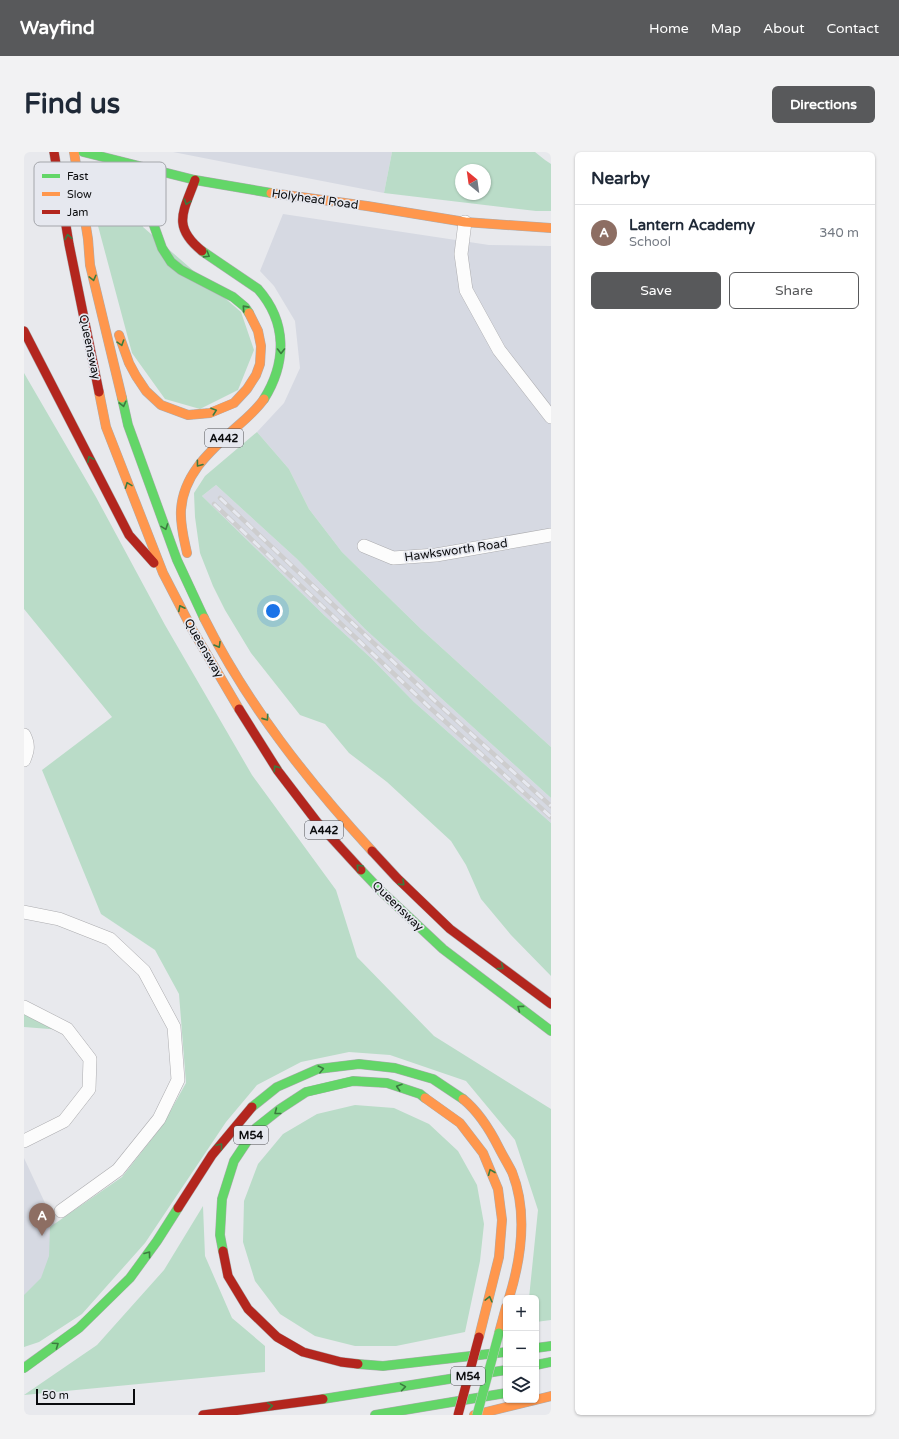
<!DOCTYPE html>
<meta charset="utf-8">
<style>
:root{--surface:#fff;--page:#f2f2f3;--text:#1f2937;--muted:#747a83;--line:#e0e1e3;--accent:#58595b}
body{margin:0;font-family:"Varela Round",sans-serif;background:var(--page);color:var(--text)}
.controls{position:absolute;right:12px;bottom:12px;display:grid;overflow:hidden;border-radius:6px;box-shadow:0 1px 3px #0004}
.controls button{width:36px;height:36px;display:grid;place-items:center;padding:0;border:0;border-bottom:1px solid var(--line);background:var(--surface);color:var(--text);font:20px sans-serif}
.compass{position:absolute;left:431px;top:12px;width:36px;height:36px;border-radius:50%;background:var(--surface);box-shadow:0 1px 3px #0004;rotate:331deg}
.scale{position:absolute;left:12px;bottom:10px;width:99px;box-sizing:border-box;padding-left:4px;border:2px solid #0a0b0d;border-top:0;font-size:11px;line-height:14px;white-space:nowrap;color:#0a0b0d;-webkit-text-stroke:3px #e6e8ef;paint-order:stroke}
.you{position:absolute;left:249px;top:459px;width:14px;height:14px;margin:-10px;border:3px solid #fff;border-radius:50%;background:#1a73e8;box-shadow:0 0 0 6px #1a73e833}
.badge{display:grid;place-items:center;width:26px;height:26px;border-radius:50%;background:var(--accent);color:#fff;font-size:13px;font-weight:700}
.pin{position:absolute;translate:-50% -33px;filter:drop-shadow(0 1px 2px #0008)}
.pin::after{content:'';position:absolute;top:21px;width:14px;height:12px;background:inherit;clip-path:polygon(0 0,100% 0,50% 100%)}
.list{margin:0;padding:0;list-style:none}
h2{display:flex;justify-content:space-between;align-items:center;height:52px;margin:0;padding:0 16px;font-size:17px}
h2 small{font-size:13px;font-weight:400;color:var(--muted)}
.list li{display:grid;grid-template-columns:26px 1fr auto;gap:12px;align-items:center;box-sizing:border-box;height:56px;padding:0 16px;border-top:1px solid var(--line)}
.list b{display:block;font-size:15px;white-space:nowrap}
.list p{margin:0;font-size:13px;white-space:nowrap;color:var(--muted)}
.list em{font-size:13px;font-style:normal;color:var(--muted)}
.actions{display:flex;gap:8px;padding:12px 16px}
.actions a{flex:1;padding:9px 0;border:1px solid var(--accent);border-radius:6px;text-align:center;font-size:14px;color:var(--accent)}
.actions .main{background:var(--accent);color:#fff}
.icon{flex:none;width:22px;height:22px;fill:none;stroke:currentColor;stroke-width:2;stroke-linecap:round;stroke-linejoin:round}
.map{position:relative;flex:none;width:527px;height:1263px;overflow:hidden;border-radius:6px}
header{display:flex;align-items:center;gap:24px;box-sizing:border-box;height:56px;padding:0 20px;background:var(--accent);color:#fff}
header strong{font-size:19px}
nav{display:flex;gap:22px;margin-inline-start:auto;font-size:14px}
.intro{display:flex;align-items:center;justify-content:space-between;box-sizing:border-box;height:96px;padding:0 24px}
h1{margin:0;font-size:28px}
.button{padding:10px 18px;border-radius:6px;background:var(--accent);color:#fff;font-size:14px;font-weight:700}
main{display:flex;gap:24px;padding:0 24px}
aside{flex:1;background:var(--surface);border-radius:6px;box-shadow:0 1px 3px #0004}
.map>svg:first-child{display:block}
</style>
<header>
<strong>Wayfind</strong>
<nav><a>Home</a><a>Map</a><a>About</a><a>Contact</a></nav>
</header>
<div class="intro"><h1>Find us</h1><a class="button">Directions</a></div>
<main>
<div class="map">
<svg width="527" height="1263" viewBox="0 0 527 1263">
<rect width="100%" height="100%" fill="#e8e9ed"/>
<path fill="#d6d9e2" d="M149,0H368L360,41Z
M259,62L465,93L527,94V595L397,477L318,400L285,357L265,317L233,280L260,251L276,216L271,169L250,134L236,119Z
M192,333L273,407L341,477L527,646V671L390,550L347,506L301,464L178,344Z
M0,1006L49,1111L0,1163Z"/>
<path fill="#badcc8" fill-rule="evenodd" d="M368,0H511L521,8L527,12V59H512L360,41ZM437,18H461V42H437Z
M62,29L110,40L119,75L217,160L230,198L214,238L176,257L141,247L108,201Z
M0,221L72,345L141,473L228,623L312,738L333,805L410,884L527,957V1168L512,1170V1146H505L514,1058L491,988L442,929L366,903L325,900L277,910L233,933L202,970L121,1091L58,1162L15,1190L0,1195V1143L17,1126L25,1104L26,1075L98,1025L138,974L162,931L155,842L131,798L77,762L18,618L88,565L0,457Z
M233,280L265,317L285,357L318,400L397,477L527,595V646L341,477L273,407L192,333L178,344L301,464L347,506L390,550L527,671V824L487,783L457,747L442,713L427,689L363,630L325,601L301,572L276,563L227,501L201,458L189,434L176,401L171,365L170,341L181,324Z
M0,859L38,878L0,875Z
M331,953L370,956L405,972L434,999L453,1033L460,1072L456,1109L441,1180L372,1194H331L291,1184L256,1162L231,1129L219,1090L220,1049L234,1012L259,982L293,962Z
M179,1054L181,1104L208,1166L241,1194V1220L0,1243L73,1193L140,1118Z"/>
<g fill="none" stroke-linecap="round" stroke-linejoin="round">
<defs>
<path id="street" d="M441,70L437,102L442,138L475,198L527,265
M340,394L369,406L412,403L527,383
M0,583C5,593 4,598 0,608
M0,760L35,767L86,787L120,819L150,875L154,928L135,967L94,1018L37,1059
M0,855L43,877L66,907L65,937L40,969L0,989"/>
<path id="fast" d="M59,0L171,28L247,41
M108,13L124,42L128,68L138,96L147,110L157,118L209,145L221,155L225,161
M178,99L234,137C263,170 263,210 240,247
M98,246L104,273L153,408L180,466
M337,718L357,739L419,797L527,879
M228,955L253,935L294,917L335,912L371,916L409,927L439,947
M199,1099L196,1083L198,1047L210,1009L232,976L256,957L282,940L329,929L363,931L396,942L401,946
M512,1196L527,1194
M334,1212L359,1214L482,1200
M512,1213L527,1210
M0,1216L55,1176L106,1126L133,1089L154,1056
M299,1247L482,1218
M351,1263L482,1241"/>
<path id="slow" d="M50,0L64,87L66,113L98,246
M247,41L343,54L441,70L527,76
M95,183L105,211L112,224L122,239L137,253L164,263L186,261L210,251L223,237L232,223L236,212L237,194L234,179L225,161
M75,240L82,275L139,421L168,477L215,557
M163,401C160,387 156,373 157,358C159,324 184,301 207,280C219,269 231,260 240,247
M180,466C223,552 283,628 348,699
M401,946L436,971L459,1001L474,1037L478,1068L475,1105L455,1185
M439,947C455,960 466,978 475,996C479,1004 484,1012 488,1020C504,1060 497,1107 485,1146
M475,1181L482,1155
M450,1263L527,1244"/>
<path id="jam" d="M30,0L45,92L75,240
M171,28C160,59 147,74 178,99
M0,179L105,383L130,411
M215,557L254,619L293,670L337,718
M348,699L373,726L426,777L527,852
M154,1056L188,1003L228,955
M199,1099L204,1124L224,1157L253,1185L279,1200L317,1210L334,1212
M179,1263L299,1247"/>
</defs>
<use href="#street" stroke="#acacaf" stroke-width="14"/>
<use href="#fast" stroke="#acacaf" stroke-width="10"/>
<use href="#slow" stroke="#acacaf" stroke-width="10"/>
<use href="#jam" stroke="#acacaf" stroke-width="10"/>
<use href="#street" stroke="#fcfcfc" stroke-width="13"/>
<use href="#fast" stroke="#63d668" stroke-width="9"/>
<use href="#slow" stroke="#ff974d" stroke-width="9"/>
<use href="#jam" stroke="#b3261e" stroke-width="9"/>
<defs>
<path id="rail" d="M196,346L410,548L527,654
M190,352L404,554L527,665"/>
</defs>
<use href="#rail" stroke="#cdcdce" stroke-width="4.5"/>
<use href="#rail" stroke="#e6e8ef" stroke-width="3" stroke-dasharray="9" stroke-linecap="butt"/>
<defs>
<path id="fast-bridge" d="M453,1263L475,1181"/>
<path id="jam-bridge" d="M434,1263L455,1185"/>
</defs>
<use href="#fast-bridge" stroke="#c6c6c8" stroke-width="10" stroke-linecap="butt"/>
<use href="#jam-bridge" stroke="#c6c6c8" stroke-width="10" stroke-linecap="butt"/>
<use href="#fast-bridge" stroke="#63d668" stroke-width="9"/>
<use href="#jam-bridge" stroke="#b3261e" stroke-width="9"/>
</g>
<defs><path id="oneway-chevron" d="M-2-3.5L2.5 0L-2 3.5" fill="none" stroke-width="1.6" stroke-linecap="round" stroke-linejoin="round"/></defs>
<g stroke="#3b7b3f">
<use href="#oneway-chevron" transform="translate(163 50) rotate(109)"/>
<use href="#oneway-chevron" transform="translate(44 85) rotate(-99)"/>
<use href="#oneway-chevron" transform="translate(183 103) rotate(32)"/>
<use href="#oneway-chevron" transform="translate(69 126) rotate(76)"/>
<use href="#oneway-chevron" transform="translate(221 156) rotate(-132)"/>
<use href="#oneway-chevron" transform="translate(97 191) rotate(72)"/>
<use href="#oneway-chevron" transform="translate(257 199) rotate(90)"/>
<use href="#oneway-chevron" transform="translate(99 252) rotate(76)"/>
<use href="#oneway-chevron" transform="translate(190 259) rotate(-19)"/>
<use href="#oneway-chevron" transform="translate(66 307) rotate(-117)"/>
<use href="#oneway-chevron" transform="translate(175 312) rotate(127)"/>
<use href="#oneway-chevron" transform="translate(104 333) rotate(-111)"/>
<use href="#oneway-chevron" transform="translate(141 375) rotate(70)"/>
<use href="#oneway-chevron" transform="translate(157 456) rotate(-117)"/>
<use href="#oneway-chevron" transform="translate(194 493) rotate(60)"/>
<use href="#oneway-chevron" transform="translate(242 566) rotate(55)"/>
<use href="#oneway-chevron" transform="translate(252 616) rotate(-124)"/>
<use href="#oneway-chevron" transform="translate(335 715) rotate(-133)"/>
<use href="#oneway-chevron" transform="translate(378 731) rotate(44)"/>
<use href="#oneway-chevron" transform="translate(477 815) rotate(37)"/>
<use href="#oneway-chevron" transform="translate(496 856) rotate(-143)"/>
<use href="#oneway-chevron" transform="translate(297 917) rotate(-14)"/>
<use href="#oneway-chevron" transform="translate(375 935) rotate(-162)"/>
<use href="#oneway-chevron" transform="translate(253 960) rotate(142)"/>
<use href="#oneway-chevron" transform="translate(196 994) rotate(-50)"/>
<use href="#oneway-chevron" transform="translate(467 1020) rotate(-112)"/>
<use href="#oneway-chevron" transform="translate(124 1102) rotate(-53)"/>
<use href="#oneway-chevron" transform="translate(465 1147) rotate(-76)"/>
<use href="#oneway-chevron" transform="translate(32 1193) rotate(-35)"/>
<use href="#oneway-chevron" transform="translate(379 1235) rotate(-9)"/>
<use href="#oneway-chevron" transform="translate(246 1254) rotate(-8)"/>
</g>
<g text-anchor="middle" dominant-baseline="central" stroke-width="3.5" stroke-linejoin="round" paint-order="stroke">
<g fill="#e6e8ef" stroke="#4c4d51" stroke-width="1">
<rect x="181" y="277" width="38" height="18" rx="3"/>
<rect x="281" y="669" width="38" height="18" rx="3"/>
<rect x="210" y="974" width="34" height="18" rx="3"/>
<rect x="427" y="1215" width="34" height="18" rx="3"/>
</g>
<g font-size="11" font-weight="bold" fill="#0a0b0d">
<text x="200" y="286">A442</text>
<text x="300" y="678">A442</text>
<text x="227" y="983">M54</text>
<text x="444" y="1224">M54</text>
</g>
<g font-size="12" fill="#0a0b0d" stroke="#e6e8ef">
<text transform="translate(291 47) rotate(8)">Holyhead Road</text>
<text transform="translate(66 195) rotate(78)">Queensway</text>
<text transform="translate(432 398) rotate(-8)">Hawksworth Road</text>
<text transform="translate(180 496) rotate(60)">Queensway</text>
<text transform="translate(374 754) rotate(44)">Queensway</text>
</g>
</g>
<rect x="10" y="10" width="132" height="64" rx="6" fill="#e6e8ef" stroke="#a4a6ab" stroke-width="1"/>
<rect x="18" y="22" width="18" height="4" fill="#63d668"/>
<rect x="18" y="40" width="18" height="4" fill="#ff974d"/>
<rect x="18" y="58" width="18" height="4" fill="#b3261e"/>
<g font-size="11" fill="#0a0b0d">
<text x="43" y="28">Fast</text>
<text x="43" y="46">Slow</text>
<text x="43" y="64">Jam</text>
</g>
</svg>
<div class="controls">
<button>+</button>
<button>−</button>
<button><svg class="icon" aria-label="layers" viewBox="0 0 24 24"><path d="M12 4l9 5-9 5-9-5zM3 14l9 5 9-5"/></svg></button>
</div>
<svg class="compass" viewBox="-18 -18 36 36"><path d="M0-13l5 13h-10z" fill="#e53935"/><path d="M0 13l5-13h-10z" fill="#747a83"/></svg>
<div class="scale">50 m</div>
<div class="you"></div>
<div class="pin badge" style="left:18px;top:1084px;background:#8d6e63">A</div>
</div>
<aside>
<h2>Nearby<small></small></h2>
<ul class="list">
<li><span class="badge" style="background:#8d6e63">A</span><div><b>Lantern Academy</b><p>School</p></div><em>340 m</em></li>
</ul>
<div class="actions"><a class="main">Save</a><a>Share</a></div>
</aside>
</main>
